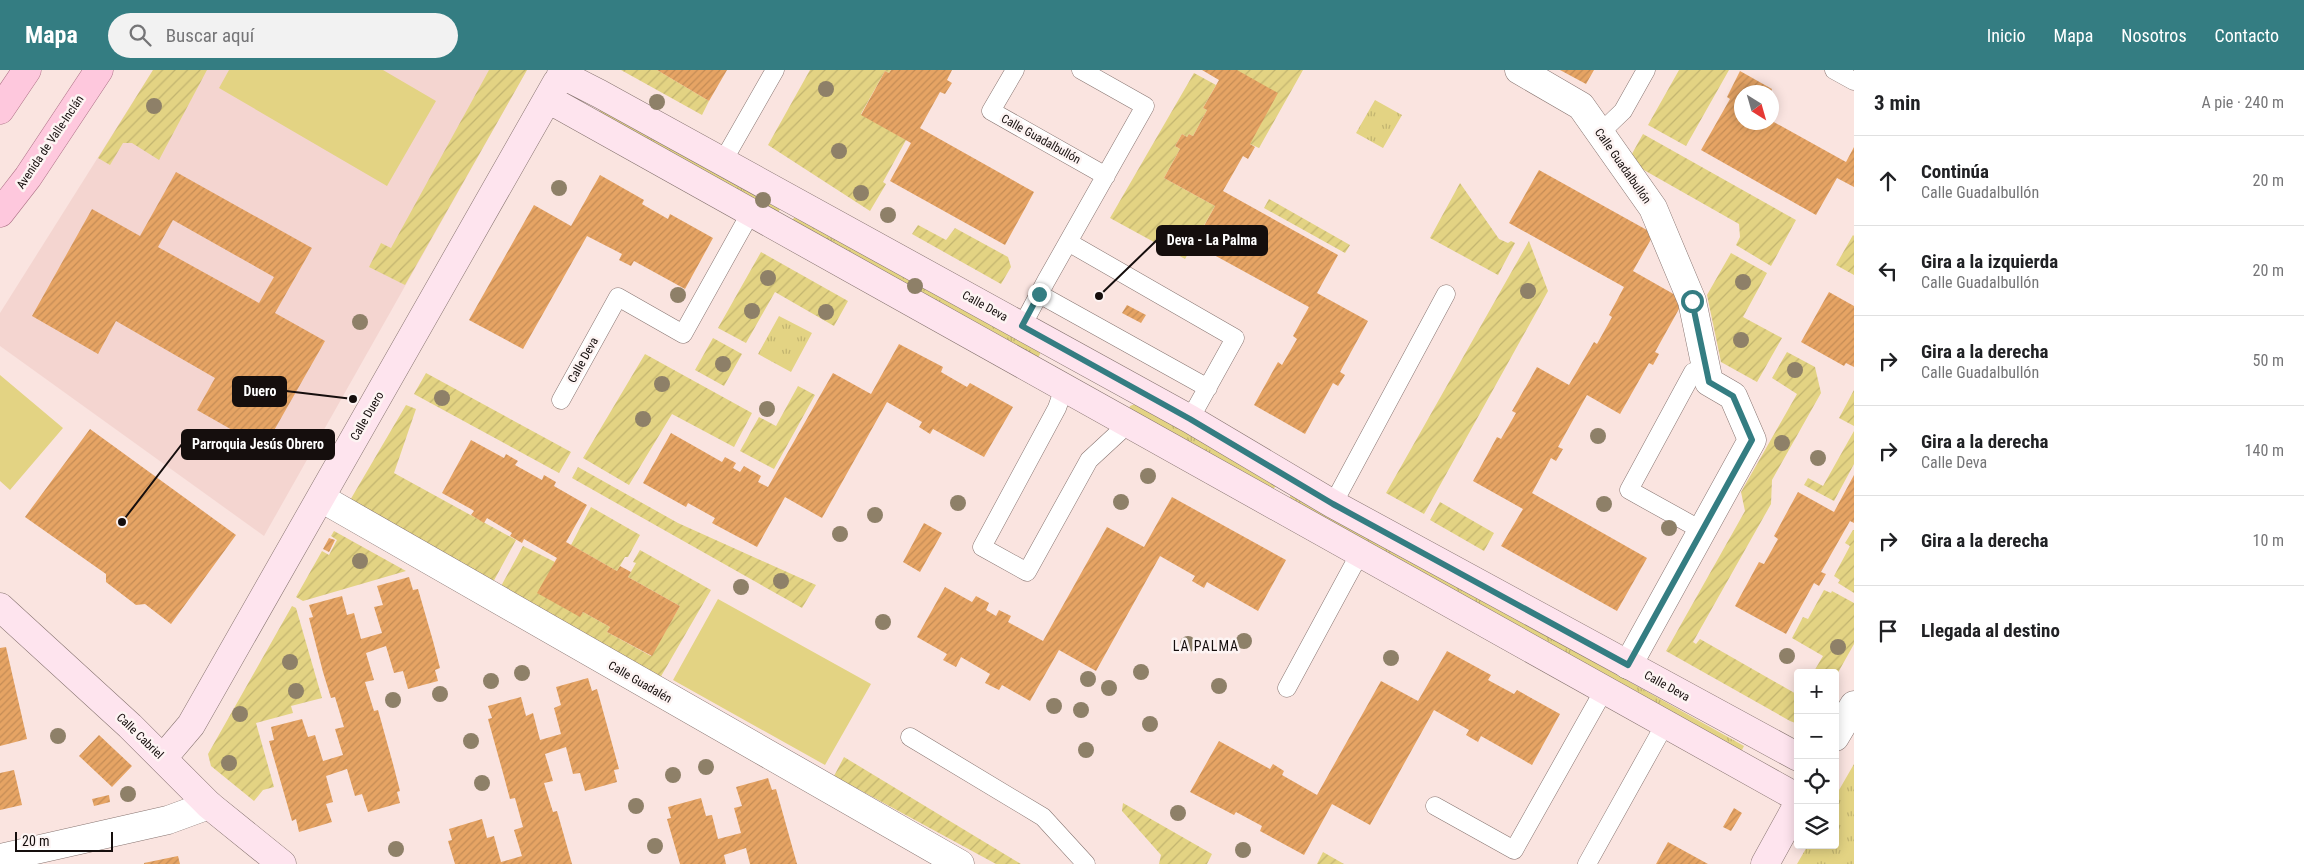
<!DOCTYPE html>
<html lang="es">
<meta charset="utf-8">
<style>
:root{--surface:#fff;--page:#f2f2f2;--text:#202124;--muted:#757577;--line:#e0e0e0;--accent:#347d82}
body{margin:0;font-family:"Roboto Condensed",sans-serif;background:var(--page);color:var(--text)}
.controls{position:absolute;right:15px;bottom:15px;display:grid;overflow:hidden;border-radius:5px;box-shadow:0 2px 12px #0003}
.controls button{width:45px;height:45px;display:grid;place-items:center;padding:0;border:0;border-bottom:1px solid var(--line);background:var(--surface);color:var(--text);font:25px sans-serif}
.compass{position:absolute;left:1734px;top:15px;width:45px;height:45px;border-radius:50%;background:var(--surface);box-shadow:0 2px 12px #0003;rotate:143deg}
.scale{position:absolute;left:15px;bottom:12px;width:98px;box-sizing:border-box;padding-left:5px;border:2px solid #150e0d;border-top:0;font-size:14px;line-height:18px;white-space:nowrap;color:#150e0d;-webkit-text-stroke:4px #fdf4f3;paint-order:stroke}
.stop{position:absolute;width:15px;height:15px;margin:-11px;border:4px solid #347d82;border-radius:50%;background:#fff}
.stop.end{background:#347d82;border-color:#fff;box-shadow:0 1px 5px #0008}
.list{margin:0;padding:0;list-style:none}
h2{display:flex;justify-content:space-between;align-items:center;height:65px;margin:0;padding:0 20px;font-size:21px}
h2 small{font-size:16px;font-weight:400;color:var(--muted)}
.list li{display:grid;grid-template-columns:32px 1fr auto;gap:15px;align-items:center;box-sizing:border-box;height:90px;padding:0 20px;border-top:1px solid var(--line)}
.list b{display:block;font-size:19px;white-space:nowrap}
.list p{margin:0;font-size:16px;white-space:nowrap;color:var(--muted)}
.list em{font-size:16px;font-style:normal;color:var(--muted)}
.icon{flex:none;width:28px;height:28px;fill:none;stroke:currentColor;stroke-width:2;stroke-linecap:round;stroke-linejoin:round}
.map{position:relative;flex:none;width:1854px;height:794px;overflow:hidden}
header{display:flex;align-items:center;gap:30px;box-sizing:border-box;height:70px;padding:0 25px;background:var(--accent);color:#fff}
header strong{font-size:24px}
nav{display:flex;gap:28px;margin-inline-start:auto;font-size:18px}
.search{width:350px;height:45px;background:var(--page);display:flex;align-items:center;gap:12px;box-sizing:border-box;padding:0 18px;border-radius:28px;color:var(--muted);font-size:19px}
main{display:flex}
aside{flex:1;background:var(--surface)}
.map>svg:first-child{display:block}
</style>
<header>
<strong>Mapa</strong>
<div class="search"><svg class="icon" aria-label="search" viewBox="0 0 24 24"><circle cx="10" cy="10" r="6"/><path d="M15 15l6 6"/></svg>Buscar aquí</div>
<nav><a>Inicio</a><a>Mapa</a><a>Nosotros</a><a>Contacto</a></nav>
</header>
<main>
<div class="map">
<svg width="1854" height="794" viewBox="0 0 1854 794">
<defs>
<pattern id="grass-tufts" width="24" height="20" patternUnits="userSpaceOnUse" patternTransform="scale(1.25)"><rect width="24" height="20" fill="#e3d383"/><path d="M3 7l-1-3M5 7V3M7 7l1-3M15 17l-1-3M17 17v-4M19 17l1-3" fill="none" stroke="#c2b470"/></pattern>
<pattern id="garden-furrows" width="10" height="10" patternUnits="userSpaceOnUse" patternTransform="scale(1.25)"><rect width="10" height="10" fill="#e3d383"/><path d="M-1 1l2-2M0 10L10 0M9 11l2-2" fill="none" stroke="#c2b470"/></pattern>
<pattern id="building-hatch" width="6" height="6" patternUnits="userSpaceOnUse" patternTransform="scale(1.25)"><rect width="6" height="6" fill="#e6a464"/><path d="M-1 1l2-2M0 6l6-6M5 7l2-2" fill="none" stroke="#c48c56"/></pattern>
</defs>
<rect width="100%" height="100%" fill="#fae4e0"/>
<path fill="#f4d5d0" d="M153,0H527L264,466L0,276V243Z"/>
<path fill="url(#grass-tufts)" d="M1375,30L1402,45L1383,78L1356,63Z
M602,36L782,136L777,144L598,44Z
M796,145L1041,282L1037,290L791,152Z
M779,246L812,263L791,302L758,284Z
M1135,334L1277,414L1272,421L1129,340L1130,336Z
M1292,423L1744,676L1740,684L1288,430Z
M1854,694V794H1797L1808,775H1835V727Z"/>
<path fill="url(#garden-furrows)" d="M153,0H207L159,90L132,73H123L110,95L98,88Z
M489,0H527L405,215L369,197L381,173L391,178Z
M621,0H657L709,31L702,45Z
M810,0H891L889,3L885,1L861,44L906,70L883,112L886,114L870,141L768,75Z
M1237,0H1303L1259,78L1250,74Z
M1679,0H1729L1686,76L1648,55Z
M1194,3L1216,15L1203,38L1207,40L1193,66L1189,64L1187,67L1182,64L1175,76L1180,79L1164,108L1215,136L1185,189L1110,148Z
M1643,64L1796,150L1771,196L1736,175L1740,167L1739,154L1628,91Z
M1460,113L1499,169L1508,173L1511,171L1515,173L1498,205L1430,168Z
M1269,129L1350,175L1345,183L1264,138Z
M918,155L946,170L955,158L1008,187L1011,197L1001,214L912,164Z
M1853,165L1854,166V205L1836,195Z
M1529,171L1548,221L1424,444L1386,423Z
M761,182L848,231L834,256L775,222L746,273L718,258Z
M1731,183L1767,203L1743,247L1782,268L1757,312L1721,292L1707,225Z
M713,268L742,284L724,316L695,300Z
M1787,282L1815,297L1821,323L1772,410L1771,434L1693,572L1696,574L1700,569L1798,625V654L1790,651L1666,581L1745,441L1741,422L1797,324L1772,308Z
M645,284L752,343L734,377L672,344L629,415L583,388Z
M426,303L571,382L559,403L414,324Z
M798,316L815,325L774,399L740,381L759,347L776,356Z
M1854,320V356L1839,348Z
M406,335L416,339L394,403L516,470L492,514L349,432Z
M1854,361V394L1834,431L1804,415L1808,408L1823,416Z
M578,397L678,453L816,515L802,538L572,408Z
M1440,432L1494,463L1484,481L1430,450Z
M591,437L640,465L628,487H625L617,501L571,475Z
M1853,460H1854V523L1838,513L1840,510L1834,506L1850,476L1845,473Z
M334,461L406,501L303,531L296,527L322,481L329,485L337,470L331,466Z
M523,476L555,492L538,523L580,546L583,542L610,557L607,562L651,586L680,536L628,507L636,493L633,492L640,480L711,520L660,608L500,518Z
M1824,520L1831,523L1832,521L1854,533V574L1835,608V603H1813L1823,586L1792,568L1803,547L1808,549Z
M292,536L296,538L322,628L291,636L293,643L256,653L274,717L263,720L254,731L211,696L208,684Z
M844,687L1021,794H996L834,706Z
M1123,733L1212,784L1207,794H1159L1161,785L1122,741Z
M1323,782L1344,794H1317Z"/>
<path fill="#e3d383" d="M229,0H383L436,31L387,116L219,18Z
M0,305L63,358L10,420L0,411Z
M718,529L871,614L825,695L673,610Z"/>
<path fill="url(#building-hatch)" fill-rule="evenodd" d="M657,0H727L709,31Z
M891,0H952L947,10L952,13L945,24L940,22L920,58L1034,122L1005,175L890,111L911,73L861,45L885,1L889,3Z
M1202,0H1237L1278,23L1250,74L1255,77L1248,89L1243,86L1223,121L1338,185L1317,223L1368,251L1340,302L1345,305L1338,316L1333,313L1305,364L1254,335L1278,292L1282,295L1297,269L1293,266L1309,237L1194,174L1215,136L1164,108L1180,79L1175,76L1182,64L1187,67L1189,64L1193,66L1207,40L1203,38L1219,10Z
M1560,0H1594L1586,14Z
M1740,1L1772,19L1771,22H1742V52L1772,51L1846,92L1854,77V117L1837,108L1816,145L1701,80L1730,29L1727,27Z
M1539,100L1654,164L1633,201L1684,230L1655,282L1659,284L1653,295L1649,293L1620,344L1587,325L1558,377L1563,379L1556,391L1551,388L1532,423L1647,488L1617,541L1501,476L1523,439L1473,411L1497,367L1501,369L1516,343L1512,341L1537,297L1569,315L1594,272L1597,274L1612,247L1609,245L1624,217L1509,153Z
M176,102L312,178L275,243L325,271L264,378L197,340L215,308L116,251L98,284L32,246L92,139L140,166ZM173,150L274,207L259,233L158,177Z
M600,105L644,130L642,134L668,149L670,144L713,168L685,219L634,191L631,196L619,190L622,184L587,166L523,279L469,250L534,135L571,156Z
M1829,222L1854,236V297L1846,293L1844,296L1801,272Z
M1127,235L1146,245L1141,253L1122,243Z
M899,274L943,297L941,302L967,317L970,313L1013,337L984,387L933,359L930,364L919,357L922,352L887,332L822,448L785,427L757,477L712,453L715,448L688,433L686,437L643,413L671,363L722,392L725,387L736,393L733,398L740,402L744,396L761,406L758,412L768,417L833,303L871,324Z
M90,359L236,465L171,554L145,534L136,535L106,512V504L25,447Z
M471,370L504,388L506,384L518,391L515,395L542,410L544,405L556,412L554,416L587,435L566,472L617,501L620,496L631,502L628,507L680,536L652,586L607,562L610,557L583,542L580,547L537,523L557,488L524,469L522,473L510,466L512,463L487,448L484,453L471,445L474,441L471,439L442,423Z
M1854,405V453L1850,451L1821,502L1826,504L1819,516L1814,513L1786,564L1735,536L1759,492L1764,494L1778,469L1774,466L1798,422L1834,442Z
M1172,427L1286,490L1258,541L1207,512L1204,518L1192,511L1195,506L1160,486L1096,601L1059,580L1030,631L1002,615L999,620L985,613L990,604L961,587L956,597L943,590L947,584L917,567L945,517L972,532L976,526L989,533L986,540L996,546L999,540L1011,546L1008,552L1043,571L1107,457L1144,477Z
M924,453L942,463L920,502L903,492Z
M329,468L335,470L329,482L323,479Z
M409,507L413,520L418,519L433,571L440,598L435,600L438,611L408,619L403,601L394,603L386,576L366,583L374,610L365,612L374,641L378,640L393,694L400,721L397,722L400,733L368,742L362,724L355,726L347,699L326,706L333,732L326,734L332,752L299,762L296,749L292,751L269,671L274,670L271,657L302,649L308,667L315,665L323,691L343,685L335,659L344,657L335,627L331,628L323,602L309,548L313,547L309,535L342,526L347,545L354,543L361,569L382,563L374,537L383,535L377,516Z
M6,577L27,669L0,676V578Z
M1447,581L1491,605L1488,610L1514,624L1517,620L1560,644L1532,695L1481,666L1478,672L1466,665L1469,660L1434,640L1370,755L1332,734L1304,785L1260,761L1262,756L1236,742L1234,745L1190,722L1219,671L1270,699L1273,694L1284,701L1282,705L1317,725L1381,611L1418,631Z
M588,608L592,621L597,619L619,699L614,700L617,712L585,721L580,703L573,704L566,677L545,684L553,711L544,713L553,742L557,741L572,794H455L448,771L452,770L449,759L482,749L487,768L494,766L501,792L522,786L514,760L523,757L515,728L510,729L503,703L488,649L492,648L488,636L521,627L526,646L533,643L540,670L561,664L554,638L561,635L556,617Z
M99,665L132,696L112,717L79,686Z
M14,700L22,735L0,740V703Z
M768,708L772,720L776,719L797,794H750L746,778L724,785L726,794H680L667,749L671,748L668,737L701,728L706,746L712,745L718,769L741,763L734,738L742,736L736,717Z
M109,725L110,732L94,736L92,729Z
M1734,738L1742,743L1731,761L1723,757Z
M1668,772L1708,794H1656Z
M178,786L180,794H144V793Z"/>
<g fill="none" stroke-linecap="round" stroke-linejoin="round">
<defs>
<path id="lane" d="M1015,0L991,41L1106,106
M1834,0L1854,11
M1600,63L1623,41L1646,0
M723,91L775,0
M1068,172L1235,268L1190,349
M1039,224L1208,318
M1022,256L1046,211L1145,36L1081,0
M1064,318L1057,338L982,477L1027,502L1089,390L1129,353
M561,330L618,227L683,264L751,142
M1333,434L1446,224
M1701,460L1629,420L1693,302L1709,312
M1287,618L1360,483
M910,667L1043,747L1086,794
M1435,736L1514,780L1604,620
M1587,794L1665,654"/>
<path id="street" d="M1519,0L1581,36L1653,138L1692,231L1709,312L1733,326L1752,370L1628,595
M321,428L960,794
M1835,667L1854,635
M0,788L168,750L209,735"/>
<path id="secondary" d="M561,4L600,24L1190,349L1333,434L1798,687
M548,29L1798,728
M0,537L130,656L209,735L282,794
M163,688L191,655L557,12
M1765,794L1798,734"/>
<path id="primary" d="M0,40L27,0
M0,143L28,107L99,0"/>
</defs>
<use href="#lane" stroke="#877470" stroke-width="19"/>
<use href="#street" stroke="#877470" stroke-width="29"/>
<use href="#secondary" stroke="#877470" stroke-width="29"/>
<use href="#primary" stroke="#ac7085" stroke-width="29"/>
<use href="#lane" stroke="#fff" stroke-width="18"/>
<use href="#street" stroke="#fff" stroke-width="28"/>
<use href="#secondary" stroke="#fee4ee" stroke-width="28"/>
<use href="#primary" stroke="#fec8dd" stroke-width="28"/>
</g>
<g fill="#8e8068">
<circle cx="826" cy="19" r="8"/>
<circle cx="657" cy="32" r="8"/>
<circle cx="154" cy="36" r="8"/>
<circle cx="839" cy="81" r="8"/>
<circle cx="559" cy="118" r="8"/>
<circle cx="861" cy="123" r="8"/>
<circle cx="763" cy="130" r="8"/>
<circle cx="888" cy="145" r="8"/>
<circle cx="768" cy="208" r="8"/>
<circle cx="1743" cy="212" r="8"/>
<circle cx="915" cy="216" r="8"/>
<circle cx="1528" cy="221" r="8"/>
<circle cx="678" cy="225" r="8"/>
<circle cx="752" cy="241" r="8"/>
<circle cx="826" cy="242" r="8"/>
<circle cx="360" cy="252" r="8"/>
<circle cx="1741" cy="270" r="8"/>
<circle cx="723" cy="294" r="8"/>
<circle cx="1795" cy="300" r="8"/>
<circle cx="662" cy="314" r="8"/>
<circle cx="442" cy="328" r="8"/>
<circle cx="767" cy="339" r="8"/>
<circle cx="643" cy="349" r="8"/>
<circle cx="1598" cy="366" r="8"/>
<circle cx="1782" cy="373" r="8"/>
<circle cx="1818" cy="388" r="8"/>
<circle cx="1148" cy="406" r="8"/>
<circle cx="1121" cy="432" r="8"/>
<circle cx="958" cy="433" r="8"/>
<circle cx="1604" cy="434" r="8"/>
<circle cx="875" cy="445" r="8"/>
<circle cx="1669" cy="458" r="8"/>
<circle cx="840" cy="464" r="8"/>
<circle cx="360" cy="491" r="8"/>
<circle cx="781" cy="511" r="8"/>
<circle cx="741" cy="517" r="8"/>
<circle cx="883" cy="552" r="8"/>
<circle cx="1244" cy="571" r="8"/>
<circle cx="1188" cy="574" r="8"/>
<circle cx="1838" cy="577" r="8"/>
<circle cx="1787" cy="586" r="8"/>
<circle cx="1391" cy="588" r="8"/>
<circle cx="290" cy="592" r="8"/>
<circle cx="1141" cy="602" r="8"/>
<circle cx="522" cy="603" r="8"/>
<circle cx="1088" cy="609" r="8"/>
<circle cx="491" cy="611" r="8"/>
<circle cx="1219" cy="616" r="8"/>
<circle cx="1109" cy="618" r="8"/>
<circle cx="296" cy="621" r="8"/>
<circle cx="440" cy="624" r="8"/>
<circle cx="393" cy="630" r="8"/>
<circle cx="1054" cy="636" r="8"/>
<circle cx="1081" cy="640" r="8"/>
<circle cx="240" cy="644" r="8"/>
<circle cx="1150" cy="654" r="8"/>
<circle cx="58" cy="666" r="8"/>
<circle cx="471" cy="671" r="8"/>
<circle cx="1086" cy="680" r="8"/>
<circle cx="229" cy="693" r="8"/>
<circle cx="706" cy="697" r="8"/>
<circle cx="673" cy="705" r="8"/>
<circle cx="482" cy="713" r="8"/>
<circle cx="128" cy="724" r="8"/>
<circle cx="636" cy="736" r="8"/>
<circle cx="1178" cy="743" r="8"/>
<circle cx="655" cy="776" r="8"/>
<circle cx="396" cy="779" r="8"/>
<circle cx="1243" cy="780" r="8"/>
</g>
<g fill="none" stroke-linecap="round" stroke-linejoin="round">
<path stroke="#347d82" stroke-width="6" d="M1039,224L1022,256L1190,349L1333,434L1628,595L1752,370L1733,326L1709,312L1692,231"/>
</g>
<g text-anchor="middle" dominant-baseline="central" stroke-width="5" stroke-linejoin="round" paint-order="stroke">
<g font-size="12" fill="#150e0d" stroke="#fdf4f3">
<text transform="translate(1041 69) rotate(29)">Calle Guadalbullón</text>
<text transform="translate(50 72) rotate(-56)">Avenida de Valle-Inclán</text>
<text transform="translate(1623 96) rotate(55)">Calle Guadalbullón</text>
<text transform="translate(985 236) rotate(29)">Calle Deva</text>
<text transform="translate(583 290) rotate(-61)">Calle Deva</text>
<text transform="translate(367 346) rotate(-60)">Calle Duero</text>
<text transform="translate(640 612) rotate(30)">Calle Guadalén</text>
<text transform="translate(1667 616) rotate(29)">Calle Deva</text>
<text transform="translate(140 666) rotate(44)">Calle Cabriel</text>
</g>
<g font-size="14" letter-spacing="1" fill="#150e0d" stroke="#fdf4f3">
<text x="1206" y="576">LA PALMA</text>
</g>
</g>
<path fill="none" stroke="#150e0d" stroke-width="2" d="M1099 226L1157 170M353 329L286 321M122 452L182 374"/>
<g fill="#150e0d" stroke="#fdf4f3" stroke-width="2">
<circle cx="1099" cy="226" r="5"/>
<circle cx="353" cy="329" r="5"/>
<circle cx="122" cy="452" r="5"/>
</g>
<g fill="#150e0d" stroke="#150e0d" stroke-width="2">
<rect x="1157" y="156" width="110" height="29" rx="5"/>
<rect x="233" y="307" width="53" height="29" rx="5"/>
<rect x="182" y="360" width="152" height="29" rx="5"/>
</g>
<g font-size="14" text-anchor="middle" font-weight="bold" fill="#fff">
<text x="1212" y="175">Deva - La Palma</text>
<text x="260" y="326">Duero</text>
<text x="258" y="379">Parroquia Jesús Obrero</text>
</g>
</svg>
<div class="controls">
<button>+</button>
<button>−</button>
<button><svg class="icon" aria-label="locate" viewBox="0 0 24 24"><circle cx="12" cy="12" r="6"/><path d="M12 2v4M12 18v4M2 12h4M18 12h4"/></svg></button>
<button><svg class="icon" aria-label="layers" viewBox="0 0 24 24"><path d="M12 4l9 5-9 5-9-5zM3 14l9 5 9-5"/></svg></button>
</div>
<svg class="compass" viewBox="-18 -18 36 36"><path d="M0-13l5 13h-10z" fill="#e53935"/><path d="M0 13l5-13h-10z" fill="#757577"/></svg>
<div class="scale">20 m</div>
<div class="stop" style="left:1692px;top:231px"></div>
<div class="stop end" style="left:1039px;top:224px"></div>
</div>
<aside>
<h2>3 min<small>A pie · 240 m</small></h2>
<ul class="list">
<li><svg class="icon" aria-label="ahead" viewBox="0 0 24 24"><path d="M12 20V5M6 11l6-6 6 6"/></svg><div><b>Continúa</b><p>Calle Guadalbullón</p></div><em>20 m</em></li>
<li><svg class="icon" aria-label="left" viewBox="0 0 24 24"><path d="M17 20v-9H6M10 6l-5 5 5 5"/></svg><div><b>Gira a la izquierda</b><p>Calle Guadalbullón</p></div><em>20 m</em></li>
<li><svg class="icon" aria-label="right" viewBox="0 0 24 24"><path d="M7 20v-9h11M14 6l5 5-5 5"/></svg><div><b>Gira a la derecha</b><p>Calle Guadalbullón</p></div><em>50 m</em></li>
<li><svg class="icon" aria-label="right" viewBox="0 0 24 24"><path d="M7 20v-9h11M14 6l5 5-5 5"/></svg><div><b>Gira a la derecha</b><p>Calle Deva</p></div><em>140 m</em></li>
<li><svg class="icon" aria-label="right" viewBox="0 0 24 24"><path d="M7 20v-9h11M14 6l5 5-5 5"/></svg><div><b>Gira a la derecha</b></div><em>10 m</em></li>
<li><svg class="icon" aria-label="arrive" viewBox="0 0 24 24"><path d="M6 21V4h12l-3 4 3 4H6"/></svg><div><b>Llegada al destino</b></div></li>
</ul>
</aside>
</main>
